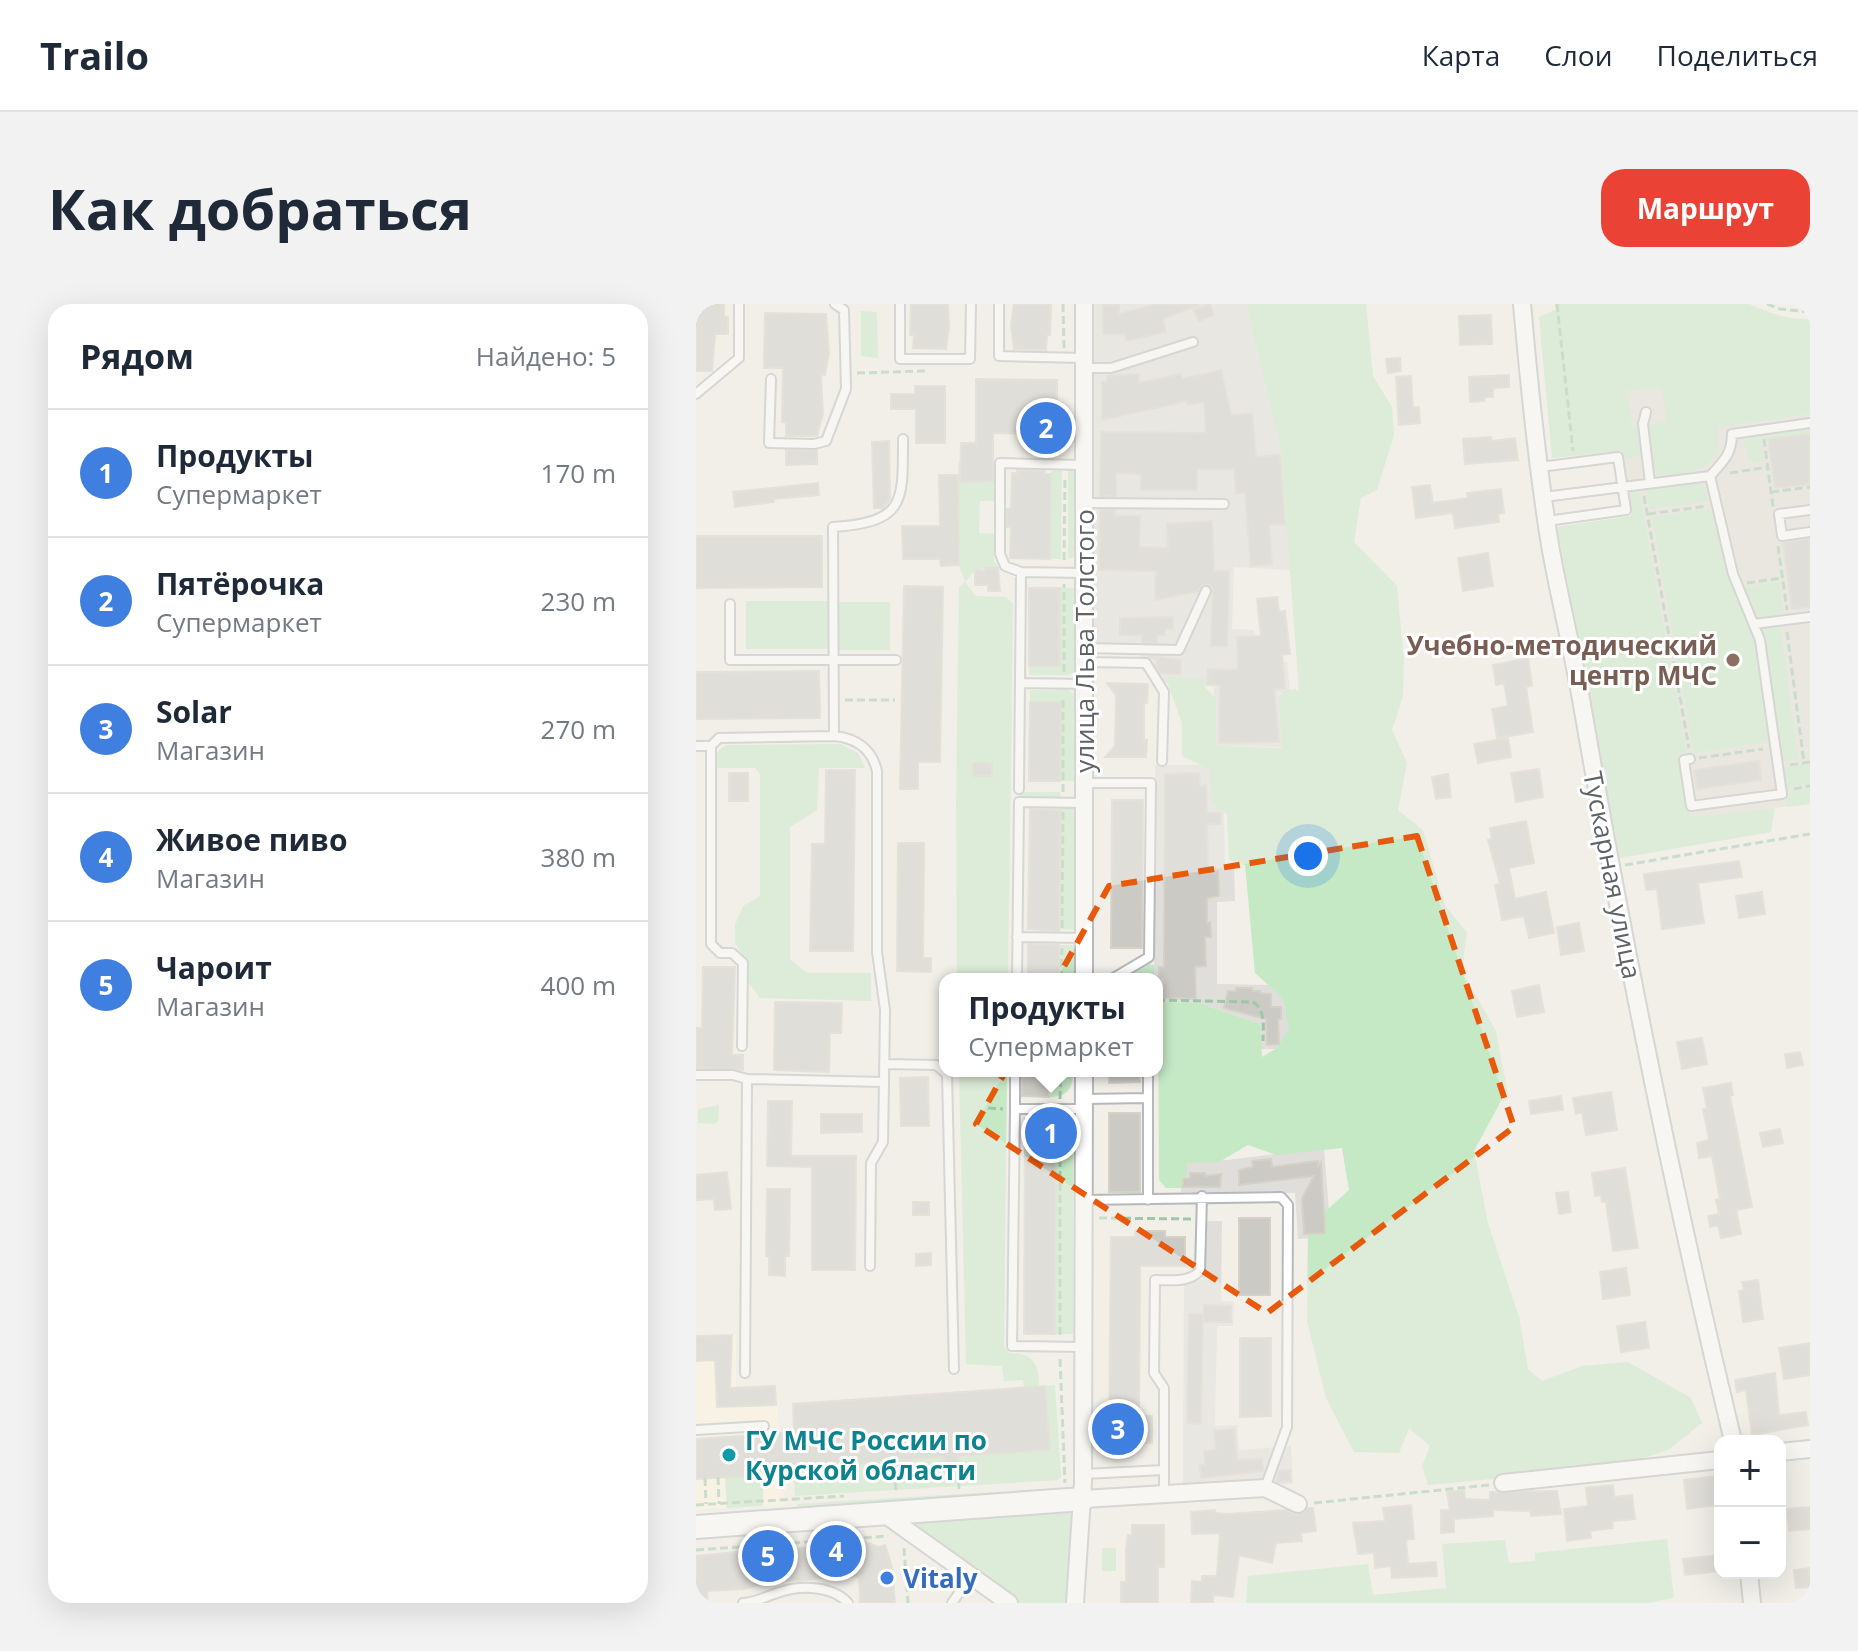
<!DOCTYPE html>
<html lang="ru">
<meta charset="utf-8">
<style>
:root{--surface:#fff;--page:#f2f2f3;--text:#1f2937;--muted:#747a83;--line:#e0e1e3;--accent:#ea4335}
body{margin:0;font-family:"Open Sans",sans-serif;background:var(--page);color:var(--text)}
.controls{position:absolute;right:24px;bottom:24px;display:grid;overflow:hidden;border-radius:16px;box-shadow:0 8px 32px #0002}
.controls button{width:72px;height:72px;display:grid;place-items:center;padding:0;border:0;border-bottom:2px solid var(--line);background:var(--surface);color:var(--text);font:40px sans-serif}
.you{position:absolute;left:612px;top:552px;width:28px;height:28px;margin:-20px;border:6px solid #fff;border-radius:50%;background:#1a73e8;box-shadow:0 0 0 12px #1a73e833}
.badge{display:grid;place-items:center;width:52px;height:52px;border-radius:50%;background:var(--accent);color:#fff;font-size:26px;font-weight:700}
.pin{position:absolute;translate:-50% -50%;border:4px solid #fff;box-shadow:0 2px 8px #0006}
.popup{position:absolute;left:243px;top:669px;width:224px;height:104px;box-sizing:border-box;display:grid;place-content:center;border-radius:16px;background:var(--surface);filter:drop-shadow(0 2px 6px #0005);font-size:26px;white-space:nowrap;color:var(--muted)}
.popup b{font-size:30px;color:var(--text)}
.popup::after{content:'';position:absolute;left:50%;top:100%;margin-left:-16px;border:16px solid transparent;border-top-color:var(--surface)}
.list{margin:0;padding:0;list-style:none}
h2{display:flex;justify-content:space-between;align-items:center;height:104px;margin:0;padding:0 32px;font-size:34px}
h2 small{font-size:26px;font-weight:400;color:var(--muted)}
.list li{display:grid;grid-template-columns:52px 1fr auto;gap:24px;align-items:center;box-sizing:border-box;height:128px;padding:0 32px;border-top:2px solid var(--line)}
.list b{display:block;font-size:30px;white-space:nowrap}
.list p{margin:0;font-size:26px;white-space:nowrap;color:var(--muted)}
.list em{font-size:26px;font-style:normal;color:var(--muted)}
.map{position:relative;flex:none;width:1114px;height:1299px;overflow:hidden;border-radius:24px}
header{display:flex;align-items:center;gap:48px;box-sizing:border-box;height:112px;padding:0 40px;background:var(--surface);border-bottom:2px solid var(--line)}
header strong{font-size:38px}
nav{display:flex;gap:44px;margin-inline-start:auto;font-size:28px}
.intro{display:flex;align-items:center;justify-content:space-between;box-sizing:border-box;height:192px;padding:0 48px}
h1{margin:0;font-size:56px}
.button{padding:20px 36px;border-radius:24px;background:var(--accent);color:#fff;font-size:28px;font-weight:700}
main{display:flex;gap:48px;padding:0 48px}
aside{flex:1;background:var(--surface);border-radius:24px;box-shadow:0 8px 32px #0002}
.map>svg:first-child{display:block}
</style>
<header>
<strong>Trailo</strong>
<nav><a>Карта</a><a>Слои</a><a>Поделиться</a></nav>
</header>
<div class="intro"><h1>Как добраться</h1><a class="button">Маршрут</a></div>
<main>
<aside>
<h2>Рядом<small>Найдено: 5</small></h2>
<ul class="list">
<li><span class="badge" style="background:#3f7fe0">1</span><div><b>Продукты</b><p>Супермаркет</p></div><em>170 m</em></li>
<li><span class="badge" style="background:#3f7fe0">2</span><div><b>Пятёрочка</b><p>Супермаркет</p></div><em>230 m</em></li>
<li><span class="badge" style="background:#3f7fe0">3</span><div><b>Solar</b><p>Магазин</p></div><em>270 m</em></li>
<li><span class="badge" style="background:#3f7fe0">4</span><div><b>Живое пиво</b><p>Магазин</p></div><em>380 m</em></li>
<li><span class="badge" style="background:#3f7fe0">5</span><div><b>Чароит</b><p>Магазин</p></div><em>400 m</em></li>
</ul>
</aside>
<div class="map">
<svg width="1114" height="1299" viewBox="0 0 1114 1299">
<rect width="100%" height="100%" fill="#f1efe8"/>
<path fill="#fef7e0" d="M40,1030V1083L80,1082L88,1200L0,1206V1031Z"/>
<path fill="#e0deda" d="M397,0H550L585,148L594,266L538,263L536,325L558,326L563,360L591,358L594,388L583,389L588,443L516,442L518,383L469,379L443,359V344L395,338Z
M459,461H527L529,560L538,561L539,597L521,598V680L576,681L592,697L594,733L586,745H564V720L503,699L461,698V675H458Z
M628,844L635,932L602,935L599,889L485,888V855L531,856Z
M509,917H526L525,997L538,998L537,1022H521L519,1122L541,1121L543,1146L595,1142L597,1180L487,1186L488,980L492,977L507,976Z"/>
<path fill="#e1ded6" d="M1114,64V500L988,514L914,74Z"/>
<path fill="#c5e8c5" d="M550,0H670L677,72L696,103L698,131L681,186L665,194L658,238L701,282L708,358L707,392L696,426L711,459L702,506L727,526L749,602L771,628L766,667L800,727L811,786L778,847L792,919L823,1013L832,1065L846,1077L886,1062L932,1058L995,1094L1006,1119L972,1146L921,1163L732,1181L726,1162L734,1142L713,1124L703,1149L658,1148L630,1094L611,1017L612,923L653,886L646,844L580,851L552,841L523,858L491,859L490,881L485,884H470L463,876L462,705L467,698L503,699L564,720L566,753L581,744L593,725L587,694L559,669L549,561L533,556L531,510L516,499L513,465L486,452V419L470,375L474,373L509,375V383L520,395V442L586,444L583,392L588,387L599,385L603,388L585,148Z
M859,0H1053C1074,9 1091,16 1114,15V110L1022,123C1022,131 1023,141 1020,149C1012,170 981,170 962,171L957,162L951,121L971,118L966,84L931,86L936,122H942L946,146L943,152L927,155L926,147L856,154L843,13L859,6Z
M165,7L181,8L182,54L165,52Z
M1114,121V129L1065,135L1067,157L1059,159L1053,155L1048,140L1051,133L1058,129Z
M262,159H278V177H298V197H284L283,229L298,230V257L304,264L279,266L269,278L280,292L310,293L317,300L312,675H261L260,501L263,283L269,278L263,261Z
M366,166L365,255H354L355,167Z
M372,166H382V252L372,255Z
M997,179L1009,181L1014,197L953,205L950,184Z
M943,186L990,448L984,450L994,513L1079,504L1075,528L924,554L861,223L935,212L932,187Z
M1013,205L1016,207L1034,278L1060,341L1073,438L998,449L956,213Z
M1083,278L1088,312L1063,315L1049,283Z
M364,284H381L380,367L373,371H333V362L364,361Z
M50,297H132V345H50Z
M143,298H194V346H143Z
M1084,321L1102,455L1087,458L1067,324Z
M334,386H372L381,392V477H364L365,399L334,398Z
M145,440L162,449L169,464H123L121,506L94,523V655L111,669H175V697L64,694L53,679L51,659L39,639V621L47,602L64,592V470L59,464H20C20,452 20,445 32,441Z
M1114,460V480L1088,484L1085,464Z
M1114,485V500L1091,503L1089,489Z
M323,488H364L365,496H323Z
M365,504H381L379,626L363,625Z
M363,641H379L378,675H363Z
M453,660L458,661V675H425Z
M263,767H311L308,1043L314,1049C338,1049 343,1061 343,1082L328,1083L327,1076L308,1077L306,1062L270,1060Z
M353,767H377C377,784 372,793 353,793Z
M23,801L22,817L18,820L2,819V805Z
M360,846H377V1030H359Z
M359,1081L365,1173L362,1176L99,1192L97,1164L248,1153L249,1160L263,1159L262,1152L353,1146L349,1082Z
M67,1171V1202L31,1204L29,1173Z
M364,1184V1189L106,1206L101,1200Z
M381,1206L373,1299H324L218,1222V1218Z
M971,1235L978,1294L951,1299H550L552,1272L672,1260L677,1291L750,1284L746,1240L809,1236L813,1259L839,1257V1249Z
M406,1244H420V1267H406Z"/>
<path fill="#cccac5" stroke="#d6d1c6" stroke-width="2" d="M0,0H28V13H32V30H19L16,67H0Z
M215,0H252L253,23L250,45L217,44L218,31H214Z
M318,0H355L354,31H351L350,46L318,45L315,22Z
M462,0L503,1L467,15L470,28L430,37L429,30H407V1H423V10Z
M514,0L518,11L503,17L498,6Z
M69,9L130,10L133,49L129,71H125L127,110L121,132H90V119L86,118L87,64H68Z
M795,11L796,40L764,41L763,12Z
M704,54L705,67L692,69L690,55Z
M525,66L535,111L556,109L560,153L584,151L589,220L573,221L576,260L555,262L549,189L540,190L538,165H501V186H445V170L420,169V192H404L405,128L510,129L508,98L492,101L491,97L406,116V78H411V72L443,70V79L485,70L486,75Z
M813,71V83L797,84V93H788V97L774,98L773,73Z
M715,72L717,104L723,103L724,119L703,121L700,73Z
M280,75L361,76V130L297,129V177L264,178L265,139H280Z
M219,82H249V139H220V105H195V90H219Z
M1114,130V180L1079,184L1072,135Z
M795,133V137L819,134L822,156L769,160L767,135Z
M193,137L194,195L187,204H178L176,138Z
M90,146H121V160L90,161Z
M321,166L349,167L348,170H355L354,255L314,254L315,223H311V205L315,204L316,169H321Z
M243,171H262L263,261L245,262L244,255H207L206,222H244Z
M122,179L123,191L77,195L78,198L39,203L37,188Z
M734,181L737,199L772,194L771,189L805,185L808,209L802,210L803,218L759,224L757,209L720,214L716,183Z
M404,206H419V212H444L443,243L472,244L471,220L516,217L518,267H533L531,342H515L517,284L514,281H507L502,287L459,296L460,267L403,266Z
M0,232H126V283L0,284Z
M1114,235V303L1096,305L1087,239Z
M792,249L797,282L767,287L762,254Z
M289,264H302L304,287H292V281H279V266L289,267Z
M208,282L247,283L244,458H222V485H204Z
M333,284H364V362H333Z
M581,293L583,308L589,307L594,350L586,351L589,384L578,385L583,438L523,439L524,381L511,380L512,365L542,366L541,333L565,332L561,295Z
M477,313V325H469V331H461V339L446,338V331H424V314Z
M452,352L485,356L484,370L464,369L460,362L461,356Z
M832,354L836,382L830,383L837,428L801,434L796,405L812,402L808,379L800,381L797,361Z
M123,367L124,414L0,415V368Z
M411,379L452,380L451,399H448V436H451L450,453H409L419,442L420,391Z
M334,398H365L364,477H333Z
M812,434L815,453L782,459L778,440Z
M1063,457L1065,476L1001,485L998,466Z
M277,459L296,460V472H277Z
M843,465L847,493L820,498L815,469Z
M130,466H159L157,647H114L116,540H129Z
M33,469H52V497H33Z
M503,469L504,482L510,481L511,509H524L525,520H511L512,567H522L523,592L511,594V619L514,618L515,633H509L510,662L499,663L500,695L466,694L467,675H463V663H468L469,470Z
M752,470L755,493L740,495L736,473Z
M416,496H447L446,644H415Z
M334,505L365,506L363,627L332,625Z
M830,517L838,559L813,564L819,595L850,588L858,629L833,634L828,612L806,616L799,581L804,580L792,536L796,535L794,524Z
M202,539H228L227,654H235V668L201,667Z
M1043,557L1046,573L1002,579L1008,619L966,625L961,585L950,586L948,570Z
M1066,588L1069,610L1043,614L1040,592Z
M883,619L888,647L865,651L861,623Z
M332,640L363,641V675H332Z
M7,663H39L36,751H47V766L0,764V724H6Z
M843,681L848,708L821,713L816,687Z
M540,684H556V687H564V689L575,690V703H585V715H582L583,740L571,741L570,715L528,704L532,687H540Z
M79,698L146,699L145,729H134L133,768L78,766Z
M1006,734L1011,760L986,765L981,738Z
M1104,748L1107,761L1091,764L1089,750Z
M326,767H353V793L326,792Z
M413,767H443L444,778L413,779Z
M232,773L233,822H205L204,774Z
M1035,779L1037,791L1034,792L1056,903L1040,906L1045,930L1025,934L1022,921L1014,923L1012,912L1023,910L1020,896L1024,895L1016,852L1003,854L1001,839L1013,836L1007,805H1011L1007,784Z
M915,788L921,826L890,831L886,808L880,810L877,794Z
M865,792L867,806L835,810L833,797Z
M72,797H96L95,852H160L159,966H116V863L71,862Z
M413,809H444V888H413Z
M125,810H166V828L125,829Z
M329,815H360L359,1030H328Z
M1084,825L1087,839L1067,843L1064,829Z
M575,855L576,863L622,857V862L625,858L629,929L608,930L606,894L618,872L543,881V866L557,863L556,857Z
M929,864L942,944L917,947L910,898H906L905,891L899,892L896,869Z
M31,868L35,905L19,906L18,895L0,896V871Z
M494,869H509V872L525,870L524,883H487V875L494,874Z
M71,885H94L93,952H89V972L73,971V952H70Z
M872,888L875,908L863,910L860,889Z
M217,898H233V911H217Z
M543,914H574V991H543Z
M439,927H469V933H489V962H444L443,1112H456V1139H440V1134H413L415,933H439Z
M235,949V961L220,962V950Z
M930,964L934,991L907,995L904,968Z
M1062,976L1067,1015L1047,1018L1043,987L1048,986L1046,978Z
M508,1001L535,1002V1018H507Z
M493,1010H507L505,1120L491,1119Z
M949,1018L953,1044L925,1048L921,1022Z
M36,1031L34,1084L79,1082L80,1101L21,1103L19,1056L0,1057V1032Z
M544,1034H575V1112L544,1113Z
M1114,1039V1071L1088,1075L1083,1044Z
M1079,1069L1083,1111L1110,1108L1112,1121L1056,1131L1050,1086L1041,1088L1039,1076Z
M349,1082L354,1146L262,1152L263,1159L248,1160V1153L66,1167L67,1171L0,1175V1135L98,1128L97,1100Z
M538,1125L541,1156L566,1155L567,1167L505,1174L504,1161H509L508,1147L520,1146L518,1127Z
M594,1166L595,1177L581,1178L583,1167Z
M1020,1172L1024,1201L991,1205L988,1176Z
M917,1181L918,1193L936,1191L939,1215L916,1217L917,1224L894,1227L895,1234L871,1237L868,1205L892,1202L890,1184Z
M768,1186L769,1195L794,1196V1188L861,1187L865,1210L835,1212L834,1207L797,1206V1212L758,1215V1228L745,1229V1206H754L751,1188Z
M715,1201L718,1235L710,1236L712,1260L740,1258L741,1272L696,1274L695,1262L679,1264L678,1249L662,1250L657,1219L689,1217L687,1204Z
M1114,1203V1225L1093,1227L1091,1205Z
M612,1204H617L620,1227L605,1229L606,1237L580,1239L576,1259L543,1251L537,1293L517,1291V1299L495,1298L496,1277L506,1278V1272H521L524,1229L496,1230L495,1208L519,1206L520,1209L531,1210L590,1206L602,1211Z
M436,1221H468V1263H462V1299H425V1278H430V1246L432,1231H436Z
M169,1238L183,1243L189,1241L196,1263L199,1299H164L163,1273L141,1272L104,1277L78,1276L49,1285L11,1287L12,1299H0V1252L77,1244L80,1250L86,1253L92,1246L129,1241L137,1247L142,1240Z
M1024,1251V1267L989,1271L987,1255Z
M1114,1264V1283L1100,1284L1098,1266Z"/>
<g fill="none" stroke-linecap="round" stroke-linejoin="round">
<defs>
<path id="lane" d="M204,0V55H274L275,0
M303,0V52L388,54
M388,64H415L497,38
M75,75L73,139L118,140L130,137L150,85L148,6L139,0
M0,90L43,54V0
M950,108L947,120L954,179
M844,163L922,153L930,206L851,217
M1014,172C1027,158 1036,150 1036,130L1114,119
M848,193L1014,172L1037,270L1064,336L1086,490L995,502L988,456L994,455
M388,199L528,200
M1114,206L1083,210L1086,232L1114,228
M325,268L309,262L304,250V159L387,161
M34,300V356H200
M1058,320L1114,313
M388,344L483,346L510,287
M388,358L450,359L468,388L466,457
M324,379L388,380
M1,442H15
M389,479H455L453,653L416,675
M323,485L325,268L387,269
M321,633L388,634
M321,675L323,498L388,499
M46,742L47,659L36,649H24L15,640V442L23,434L138,432L137,223C209,218 207,199 207,135
M188,760L240,761L251,770L258,1065
M452,767V896
M0,771H37L51,775
M388,795L452,794
M319,805V767
M388,896L585,893L592,901L591,1123L569,1184
M174,962L175,859L187,838L188,778
M387,1043L316,1042L319,805H388
M49,1069L51,775L188,778L189,706L181,648V467C176,445 160,434 138,432
M0,1126L68,1122
M387,1170L468,1166
M468,1190V1084L458,1069L459,976C475,976 492,979 504,967L506,892
M83,1218L85,1246
M47,1299C61,1298 71,1292 84,1288C106,1281 137,1282 152,1299
M256,1299L275,1272"/>
<path id="street" d="M826,0C833,80 841,161 854,241C863,292 876,344 885,395C928,644 978,892 1037,1137
M388,675V0
M1084,1148L1114,1145
M807,1179L1024,1156
M387,1195L569,1184L602,1200
M187,1209L313,1299
M1053,1269L1056,1299
M379,1299L387,1178L388,767"/>
<path id="secondary" d="M0,1223L387,1195"/>
</defs>
<use href="#lane" stroke="#b5b8bc" stroke-width="12"/>
<use href="#street" stroke="#b5b8bc" stroke-width="20"/>
<use href="#secondary" stroke="#b6babf" stroke-width="26"/>
<path stroke="#9cc7a9" stroke-width="3" stroke-dasharray="8 4" stroke-linecap="butt" d="M367,0L368,44
M861,0L877,147
M1071,0L1084,5L1114,8
M161,69L229,67
M1068,135L1077,203
M1034,169L1072,163
M1075,188L1114,183
M948,192L993,444
M952,210L1011,202
M1082,242L1091,306
M368,256L369,172
M1051,279L1087,274
M1091,328L1108,459
M368,368V280
M149,396H199
M1003,454L1067,445
M1094,461L1114,458
M1098,485L1114,482
M367,488V392
M929,561L1114,530
M366,624L367,508
M365,675L366,644
M461,696L557,698C570,706 567,724 567,737
M364,795L365,767
M292,804L307,805
M403,914L496,915
M364,1031V815
M364,1055L369,1179
M403,1125H411
M262,1165L263,1185
M199,1166L200,1189
M22,1173L23,1200
M9,1174L10,1200
M618,1199L793,1181
M0,1201L148,1192
M96,1239L192,1232
M208,1244L212,1299
M0,1246L72,1241"/>
<use href="#lane" stroke="#fff" stroke-width="8"/>
<use href="#street" stroke="#fff" stroke-width="16"/>
<use href="#secondary" stroke="#fff" stroke-width="22"/>
</g>
<path d="M0 0H1114V1299H0ZM721,532L818,823L571,1009L280,820L413,582Z" fill="#f1efe8" fill-opacity=".55" fill-rule="evenodd"/>
<path fill="none" stroke="#e8590c" stroke-width="6" stroke-dasharray="16 10" stroke-linejoin="round" d="M721,532L818,823L571,1009L280,820L413,582Z"/>
<circle fill="#8d6e63" stroke="#fff" stroke-width="3" cx="1037" cy="356" r="8"/>
<circle fill="#0f9aa8" stroke="#fff" stroke-width="3" cx="33" cy="1151" r="8"/>
<circle fill="#3f7fe0" stroke="#fff" stroke-width="3" cx="191" cy="1274" r="8"/>
<g text-anchor="middle" dominant-baseline="central" stroke-width="6" stroke-linejoin="round" paint-order="stroke">
<g font-size="26" fill="#5f6368" stroke="#fff">
<text transform="translate(388 337) rotate(-90)">улица Льва Толстого</text>
<text transform="translate(917 571) rotate(79)">Тускарная улица</text>
</g>
<g font-size="26" font-weight="bold" fill="#785e54" stroke="#fff" text-anchor="end">
<text x="1021" y="341">Учебно-методический<tspan x="1021" dy="30">центр МЧС</tspan></text>
</g>
<g font-size="26" font-weight="bold" fill="#0d838f" stroke="#fff" text-anchor="start">
<text x="49" y="1136">ГУ МЧС России по<tspan x="49" dy="30">Курской области</tspan></text>
</g>
<g font-size="26" font-weight="bold" fill="#366cbe" stroke="#fff" text-anchor="start">
<text x="207" y="1274">Vitaly</text>
</g>
</g>
</svg>
<div class="controls">
<button>+</button>
<button>−</button>
</div>
<div class="you"></div>
<div class="pin badge" style="left:355px;top:829px;background:#3f7fe0">1</div>
<div class="popup"><b>Продукты</b>Супермаркет</div>
<div class="pin badge" style="left:350px;top:124px;background:#3f7fe0">2</div>
<div class="pin badge" style="left:422px;top:1125px;background:#3f7fe0">3</div>
<div class="pin badge" style="left:140px;top:1247px;background:#3f7fe0">4</div>
<div class="pin badge" style="left:72px;top:1252px;background:#3f7fe0">5</div>
</div>
</main>
